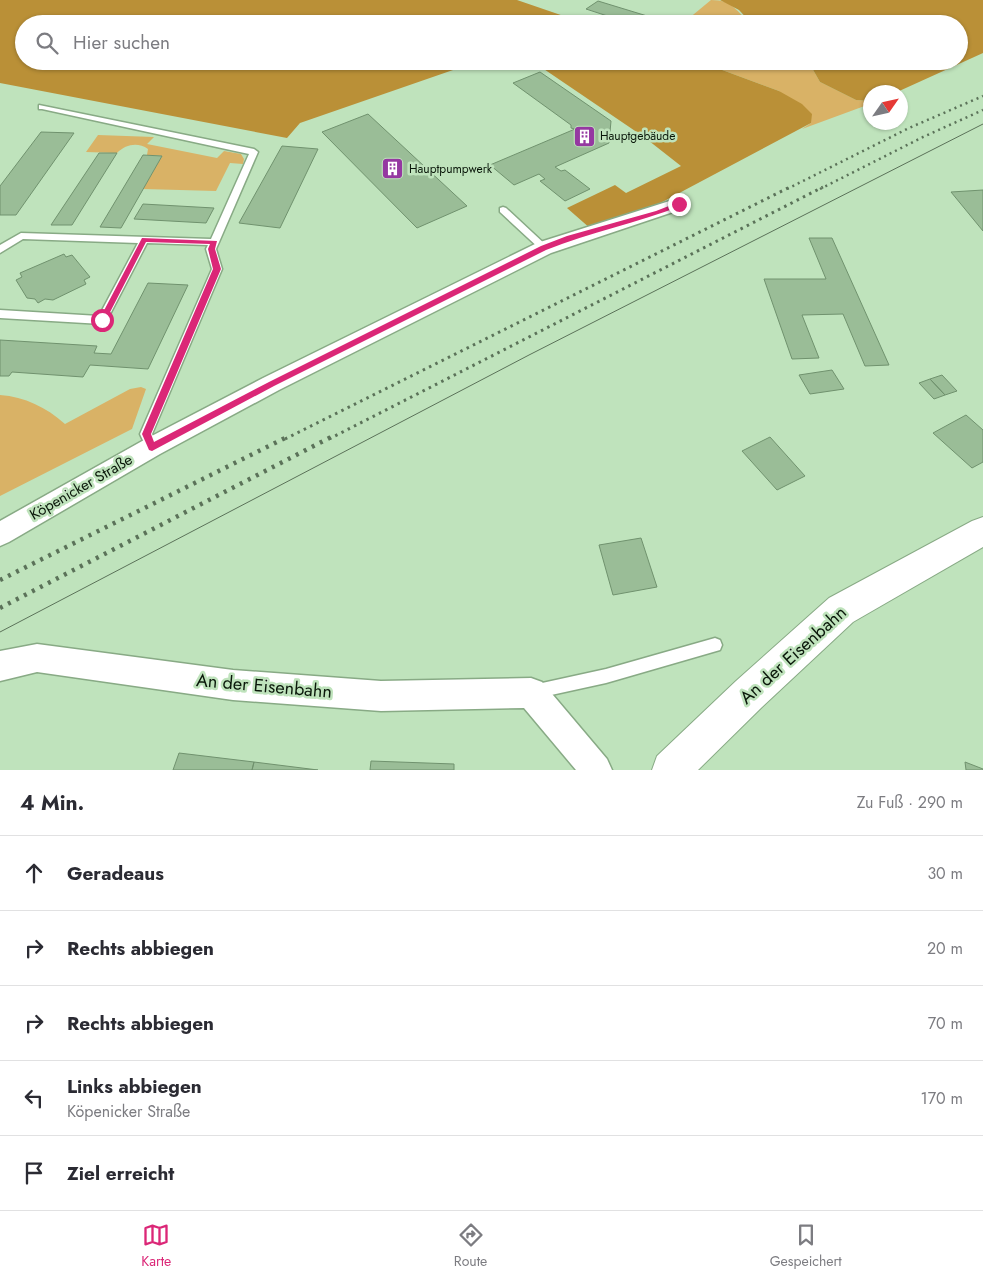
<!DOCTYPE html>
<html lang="de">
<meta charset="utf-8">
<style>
:root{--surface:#fff;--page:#f2f2f3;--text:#2b2b33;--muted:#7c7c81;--line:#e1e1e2;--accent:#db2777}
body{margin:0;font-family:Jost,sans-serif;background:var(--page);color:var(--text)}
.compass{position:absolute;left:863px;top:85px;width:45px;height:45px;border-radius:50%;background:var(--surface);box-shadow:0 1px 4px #0004;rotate:56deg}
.stop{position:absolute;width:15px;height:15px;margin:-11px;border:4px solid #db2777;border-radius:50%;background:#fff}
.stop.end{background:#db2777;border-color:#fff;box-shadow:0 1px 5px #0008}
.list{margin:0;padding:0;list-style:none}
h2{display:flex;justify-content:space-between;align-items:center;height:65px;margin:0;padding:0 20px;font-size:21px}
h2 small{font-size:16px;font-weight:400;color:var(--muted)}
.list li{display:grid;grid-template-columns:32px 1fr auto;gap:15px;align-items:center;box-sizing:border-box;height:75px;padding:0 20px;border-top:1px solid var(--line)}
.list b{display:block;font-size:19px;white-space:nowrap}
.list p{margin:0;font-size:16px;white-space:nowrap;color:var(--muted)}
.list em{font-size:16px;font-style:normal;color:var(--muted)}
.icon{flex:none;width:28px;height:28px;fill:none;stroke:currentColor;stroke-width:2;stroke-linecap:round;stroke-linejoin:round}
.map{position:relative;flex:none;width:983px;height:770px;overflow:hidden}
.search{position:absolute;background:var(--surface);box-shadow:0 1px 4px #0004;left:15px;right:15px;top:15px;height:55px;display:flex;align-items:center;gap:12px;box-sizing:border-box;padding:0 18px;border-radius:28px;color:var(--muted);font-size:19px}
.sheet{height:440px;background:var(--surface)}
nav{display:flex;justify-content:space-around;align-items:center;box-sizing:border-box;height:70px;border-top:1px solid var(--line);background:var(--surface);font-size:14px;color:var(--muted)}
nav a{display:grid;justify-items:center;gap:2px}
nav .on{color:var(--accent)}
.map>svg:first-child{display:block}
</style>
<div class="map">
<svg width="983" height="770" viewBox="0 0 983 770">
<rect width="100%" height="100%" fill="#bfe3bc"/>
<path fill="#d9b266" d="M711,0C735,0 736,13 752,24H682Z
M698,61H808L820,82L856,100L870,101V104L802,129L811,123L779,91Z
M98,135L154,137L147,144L217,158L224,151L241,154L244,159L243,164L230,163L216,191L143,189L162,156L147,155L148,149C138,142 126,144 117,153L86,152Z
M141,387L146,389L132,429L0,496V395C25,397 46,407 65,424L130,389Z"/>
<path fill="#ba9037" d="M0,0H517L587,24H24V61H479L300,123L287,138L0,83Z
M720,0H983V53L897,92H870V101L856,100L820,82L808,61H959V24H752L739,10Z
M532,61H698L779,91L802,104L812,114L811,123L651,208L591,229L567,208L615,185L626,193L681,166L644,137Z"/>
<path fill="#9abd97" stroke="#70926e" d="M598,1L657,19L652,24H632L586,9Z
M540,72L611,121L609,143L555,167L561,171L565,170L590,189L565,201L540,181L545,179L539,174L514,185L490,165L575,129L571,128V125L513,83Z
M368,114L467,206L417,228L322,132Z
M41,132L74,133L16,215H0V186Z
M282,146L318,149L280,228L239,223Z
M99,153H117L72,225H51Z
M143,155L162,156L121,228L100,227Z
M983,190V231L951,192Z
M143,204L214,208L206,223L134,219Z
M809,238H832L889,365L865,366L843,314L802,315L819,358L792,359L764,279H826Z
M64,254L66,257L72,255L90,277L84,280L86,284L53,300L45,299L38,303L35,299L27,298L16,280L22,277L20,273Z
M148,283L188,285L148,369L90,365L83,377L12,372L9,376H0V340L97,346L94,353L111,354Z
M832,370L844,389L810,394L799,375Z
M942,375L957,391L945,395L930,379Z
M930,379L945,395L934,399L919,383Z
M966,415L983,430V462L972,468L933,433Z
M770,437L805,476L777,490L742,451Z
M641,538L657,587L613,595L599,545Z
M179,753L254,762L252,770H173Z
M371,761L454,764V770H370Z
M254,762L318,770H252Z
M965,762L983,769V770H966Z"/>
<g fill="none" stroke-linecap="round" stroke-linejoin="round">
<defs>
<path id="service" d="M39,105L254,149L258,152L216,249L222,269L152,434L158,447L156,451L152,452L148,451L140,434L212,269L206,249L208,245L147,243L107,320L102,324L0,318V310L99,316L138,243L23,239L0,253V245L21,233L211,239L249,154L42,109H39Z
M503,207L506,208L547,246L549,248L547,250H541L500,212V208Z
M715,638L720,640L722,645L720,650L606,683L533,699L528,697L526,692L528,687L533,685L606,669Z"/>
<path id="minor" d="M679,198L685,200L688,204L685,208L551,253L279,390L160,454L9,542L0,546V521L144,440L263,378L537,243Z
M37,644L233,670L381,681L531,678L542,682L607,759L612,770H576L524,708L381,711L233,700L37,672L0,681V651Z"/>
<path id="secondary" d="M983,517V547L853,622L762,707L698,770H652L657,756L736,681L829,598L972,521Z"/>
</defs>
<use href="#service" stroke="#88aa85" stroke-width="3"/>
<use href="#minor" stroke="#88aa85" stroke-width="3"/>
<use href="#secondary" stroke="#88aa85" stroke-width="2"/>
<use href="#service" fill="#fff" fill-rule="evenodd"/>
<use href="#minor" fill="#fff" fill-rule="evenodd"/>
<use href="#secondary" fill="#fff" fill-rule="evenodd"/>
<path stroke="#5b7259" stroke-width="1" d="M0,632L529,355L983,124"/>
<path stroke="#5b7259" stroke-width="2.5" stroke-dasharray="2 4" stroke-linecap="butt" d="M787,189L909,128L983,96
M820,189L923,137L983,110"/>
<path stroke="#5b7259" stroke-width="3" stroke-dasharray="2.5 4.5" stroke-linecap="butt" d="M285,439L790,187
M329,439L823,187"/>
<path stroke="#5b7259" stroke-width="4.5" stroke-dasharray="3 6" stroke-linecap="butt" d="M0,580L287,437
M0,608L331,437"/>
</g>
<path fill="#db2777" d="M679,202L681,203V206C637,223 590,232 546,250L274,386L152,451L149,450L142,434L213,269L208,249L210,244L146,242L105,322L102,323L99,320L142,238L217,241L215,249L221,269L151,434L154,442L269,382L541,246L567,236L656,211Z"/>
<defs>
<symbol id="building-square" viewBox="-11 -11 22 22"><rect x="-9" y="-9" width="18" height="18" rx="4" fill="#9538a1" stroke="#bfe3bc"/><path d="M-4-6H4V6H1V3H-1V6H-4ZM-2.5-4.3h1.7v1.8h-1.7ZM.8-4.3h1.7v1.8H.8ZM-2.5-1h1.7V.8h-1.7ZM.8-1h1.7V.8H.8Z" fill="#fff"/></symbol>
</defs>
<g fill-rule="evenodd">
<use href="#building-square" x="572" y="124" width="25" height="25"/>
<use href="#building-square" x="380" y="156" width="25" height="25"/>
</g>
<g text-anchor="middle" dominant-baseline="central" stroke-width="5" stroke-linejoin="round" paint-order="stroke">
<g font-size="12" fill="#0a170a" stroke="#bfe3bc" text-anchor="start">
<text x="600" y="136">Hauptgebäude</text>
<text x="409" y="169">Hauptpumpwerk</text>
</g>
<g font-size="15" fill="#0a170a" stroke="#bfe3bc">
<text transform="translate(81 487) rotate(-30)">Köpenicker Straße</text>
</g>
<g font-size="18" fill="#0a170a" stroke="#bfe3bc">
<text transform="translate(793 655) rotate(-42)">An der Eisenbahn</text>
<text transform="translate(264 686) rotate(5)">An der Eisenbahn</text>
</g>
</g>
</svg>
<svg class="compass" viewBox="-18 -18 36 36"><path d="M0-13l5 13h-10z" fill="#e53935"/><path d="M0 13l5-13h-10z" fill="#7c7c81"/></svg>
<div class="stop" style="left:102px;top:320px"></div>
<div class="stop end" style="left:679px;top:204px"></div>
<div class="search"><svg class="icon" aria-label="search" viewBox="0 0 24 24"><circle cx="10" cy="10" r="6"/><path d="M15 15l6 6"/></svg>Hier suchen</div>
</div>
<section class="sheet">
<h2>4 Min.<small>Zu Fuß · 290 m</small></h2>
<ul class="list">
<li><svg class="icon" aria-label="ahead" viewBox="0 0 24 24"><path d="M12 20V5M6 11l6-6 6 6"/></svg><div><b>Geradeaus</b></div><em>30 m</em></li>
<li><svg class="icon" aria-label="right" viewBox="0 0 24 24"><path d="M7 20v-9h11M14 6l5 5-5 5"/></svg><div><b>Rechts abbiegen</b></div><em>20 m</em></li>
<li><svg class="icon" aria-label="right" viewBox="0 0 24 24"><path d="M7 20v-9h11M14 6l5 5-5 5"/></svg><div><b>Rechts abbiegen</b></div><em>70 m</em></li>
<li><svg class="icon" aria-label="left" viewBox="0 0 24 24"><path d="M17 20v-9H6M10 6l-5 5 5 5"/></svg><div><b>Links abbiegen</b><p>Köpenicker Straße</p></div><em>170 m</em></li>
<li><svg class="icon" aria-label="arrive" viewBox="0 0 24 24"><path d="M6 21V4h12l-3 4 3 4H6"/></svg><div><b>Ziel erreicht</b></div></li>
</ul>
</section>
<nav>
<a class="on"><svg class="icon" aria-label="map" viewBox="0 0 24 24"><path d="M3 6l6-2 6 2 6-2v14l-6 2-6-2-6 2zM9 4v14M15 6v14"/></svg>Karte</a>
<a><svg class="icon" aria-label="directions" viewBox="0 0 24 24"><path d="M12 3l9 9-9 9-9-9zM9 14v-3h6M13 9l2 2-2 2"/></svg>Route</a>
<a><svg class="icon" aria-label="saved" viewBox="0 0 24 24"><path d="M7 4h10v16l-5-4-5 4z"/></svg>Gespeichert</a>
</nav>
